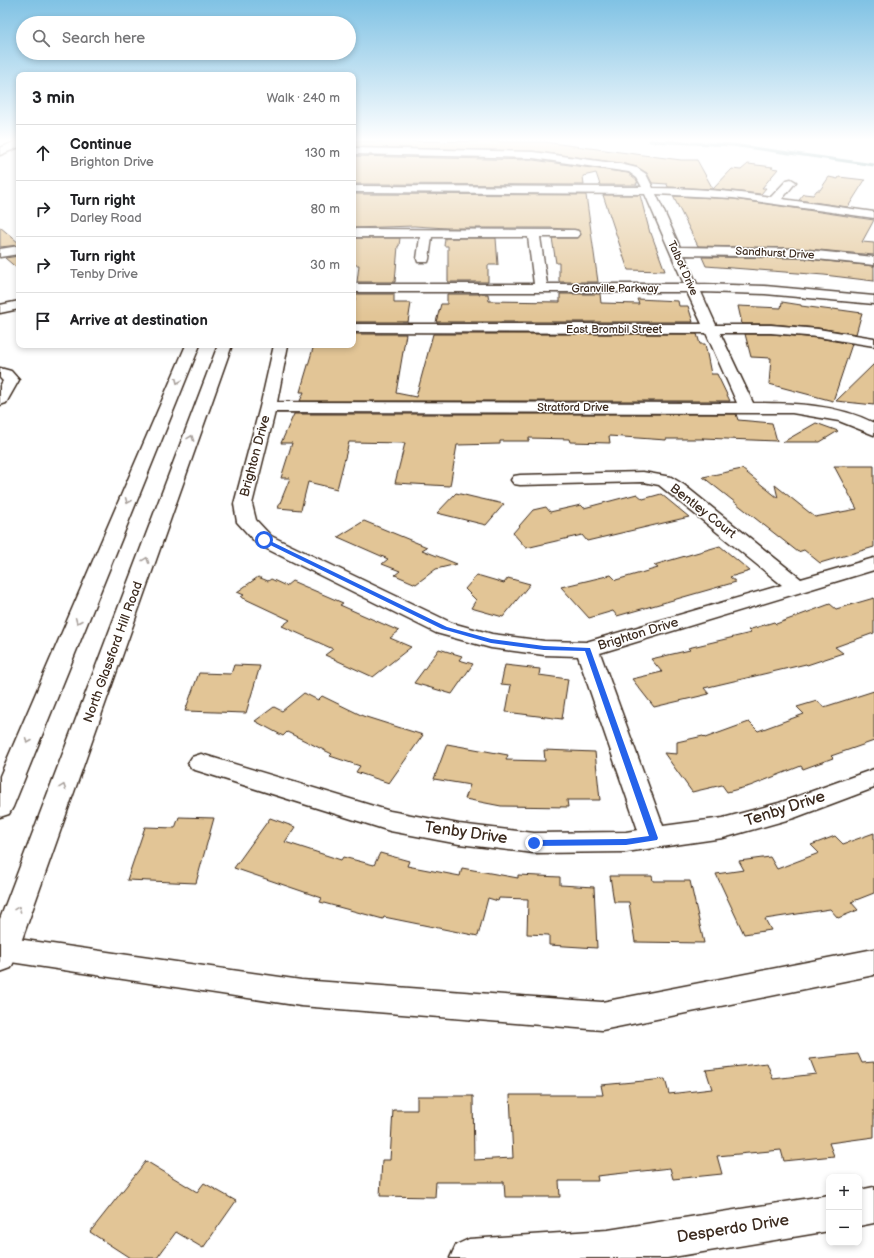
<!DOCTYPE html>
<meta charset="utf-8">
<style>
:root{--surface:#fff;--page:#f2f2f2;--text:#202124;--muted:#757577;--line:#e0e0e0}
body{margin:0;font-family:"Balsamiq Sans",sans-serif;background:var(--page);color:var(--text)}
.controls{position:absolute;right:12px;bottom:12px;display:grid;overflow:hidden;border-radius:8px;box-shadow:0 2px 6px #0003}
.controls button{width:36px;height:36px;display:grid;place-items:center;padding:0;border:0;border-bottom:1px solid var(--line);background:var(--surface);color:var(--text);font:20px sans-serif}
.stop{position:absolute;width:12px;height:12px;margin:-9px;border:3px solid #2563eb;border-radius:50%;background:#fff}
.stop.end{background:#2563eb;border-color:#fff;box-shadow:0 1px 4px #0008}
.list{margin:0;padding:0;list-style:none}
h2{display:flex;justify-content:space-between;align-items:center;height:52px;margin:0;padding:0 16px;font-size:17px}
h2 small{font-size:13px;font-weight:400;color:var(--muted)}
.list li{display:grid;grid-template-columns:26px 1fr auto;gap:12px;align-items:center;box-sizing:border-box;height:56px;padding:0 16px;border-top:1px solid var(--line)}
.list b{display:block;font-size:15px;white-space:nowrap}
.list p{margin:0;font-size:13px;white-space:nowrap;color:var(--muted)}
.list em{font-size:13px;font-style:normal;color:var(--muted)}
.icon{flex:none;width:22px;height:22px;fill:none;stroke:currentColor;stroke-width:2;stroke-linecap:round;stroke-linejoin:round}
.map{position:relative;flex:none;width:874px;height:1258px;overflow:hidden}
.search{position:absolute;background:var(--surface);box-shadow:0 2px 6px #0003;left:16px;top:16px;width:340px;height:44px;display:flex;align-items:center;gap:10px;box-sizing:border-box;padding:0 14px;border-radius:22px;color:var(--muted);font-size:15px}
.panel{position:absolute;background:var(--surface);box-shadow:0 2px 6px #0003;left:16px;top:72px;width:340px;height:276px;border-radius:8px}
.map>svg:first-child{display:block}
</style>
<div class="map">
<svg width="874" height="1258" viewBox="0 0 874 1258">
<rect width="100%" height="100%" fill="#fff"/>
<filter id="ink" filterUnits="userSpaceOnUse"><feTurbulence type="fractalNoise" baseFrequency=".025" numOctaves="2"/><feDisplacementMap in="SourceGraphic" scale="8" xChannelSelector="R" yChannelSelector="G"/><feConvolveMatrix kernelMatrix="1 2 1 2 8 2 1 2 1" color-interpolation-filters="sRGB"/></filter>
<g filter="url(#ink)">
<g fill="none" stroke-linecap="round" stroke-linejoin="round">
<path stroke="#679192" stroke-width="3" d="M650,141L732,145L874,165"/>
</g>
<path fill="#e2c596" stroke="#3b2a1e" d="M353,141L544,142L681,160H697L713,189L668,187L667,184L652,183L647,173L637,167L620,163L533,151L353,147Z
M353,156L533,160L628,173L636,179L638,183H636L637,185H600L596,173L583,176L584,185L353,184Z
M748,164L773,167L771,168L778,169L762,188H766L761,194L713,189L732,169L741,170Z
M829,177L838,179L839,177L865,180L848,207L799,200L804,194L813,195L817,190H820Z
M353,194L586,195L598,282H559V263H556L552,238H578L581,235L578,230L550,228H447L414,226L353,228Z
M603,195H640L650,233H651L665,271L628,270Z
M673,196L733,199L874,220L862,242L874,243V255L797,248L698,246Z
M0,227L19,243V245L0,247Z
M353,238H400L399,246H398L395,282H357L359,265H353Z
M445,238H496L498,265H488V282H448V246H444Z
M19,256V270L5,258Z
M702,257L797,258L874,266V281L824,275L706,266Z
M356,294H394V303H411L408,322H353V305H354Z
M447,294H488L489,301L560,302V294H600L601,303L639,304L637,299L678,301L679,306H688L693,322H436L441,304H447Z
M782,302L801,305V306L832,310L833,309L862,313L861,316L856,334L818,328L771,324H742L738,306L781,308Z
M353,334H406L396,393L416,397L433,334H697L700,344H705L711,374H717L730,401H300L304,392H300L314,345H353Z
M745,334H771L818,338L852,344L833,401L769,384L771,358L751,357Z
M874,364V405L836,401Z
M294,414H736L738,420L772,423L777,441L702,438L704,439H666V440L609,436L610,443L570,442L569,439L529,438V441H500V444L457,445L450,486L395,483L405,443L349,442L337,489L308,482L301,510L278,508L290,478H281L292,443H281Z
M816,423L838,431L820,442H783Z
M834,466H874V547L820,563L804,550L798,552L703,477L742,469L778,498L775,485L815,517L857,509Z
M456,493L477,498L504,504L486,525L437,513Z
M637,494L643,499L661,494L689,517L587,541L582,535L526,548L513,533L533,510L546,507L550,512L581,505L584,508Z
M364,521L427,547L422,550L457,564L436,569L416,584L395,575L400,571L382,564L388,559L338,537Z
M720,546L750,571L730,577L736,582L617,616L613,611L589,618L561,587L611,575L616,580L658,568L654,565Z
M477,575L504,583L508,578L530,584L503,617L471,608L476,600L465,589Z
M258,577L268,581L271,579L286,586L292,581L343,603L340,605L399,631L390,638L411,647L373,677L325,655L333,649L282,626L290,620L241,597L244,595L237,592Z
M874,598V633L835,647L843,653L807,665L806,664L704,688L709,694L654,707L632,679L662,672L651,659L690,650L688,648L751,633L748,630L774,622L776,624L830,604L836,609Z
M439,649L462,656L459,660L473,664L452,694L414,683Z
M234,665L260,666L246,713L185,711L199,673L231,674Z
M505,665L540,669L539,675L568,679L562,719L506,712L511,685L501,684Z
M874,691V741L831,756L833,758L803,769L801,766L750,786L727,792L722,785L692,792L664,753L677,754V742L703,736L705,738L749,722L758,731L804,714L797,707L817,701L824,707Z
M304,693L318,700L322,696L363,716L423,735L389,783L356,772L360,766L330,756L332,754L287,732L283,736L255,721L274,707L282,711Z
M447,744L508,755L506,760L545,761L544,750L595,752L600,800H567L568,807L501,806L465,799L470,785L434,779Z
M179,817L214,818L196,883L127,880L145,827L175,828Z
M270,818L295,827L285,842L341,860L343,857L374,865L380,853L409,861L407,866L460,876L462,868L518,878V875L560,877V885L594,887L597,948L549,945V935L527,934L528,899L499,898L498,901L488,898L478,936L384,917L383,919L320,902L322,898L234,868Z
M874,833V893L851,902L858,910L838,918L830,909L765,919L771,930L744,934L716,874L744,870L739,861L770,857L777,869L819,853L811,845L835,836L843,844Z
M610,876H652L653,881H690L704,943L635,942L629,902H614Z
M858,1054L862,1063L874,1062V1137L829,1143L834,1156L784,1161L781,1150L717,1156L722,1174L673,1179L670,1168L597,1176L598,1181H559L560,1197H505L504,1182H436L435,1197L380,1196L382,1160H390L393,1110H417V1096H473L474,1160L513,1158L510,1095H603L601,1085L665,1079L669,1094L712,1089L706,1070L767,1063L773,1079L816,1074L810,1059Z
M146,1161L197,1192L204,1183L236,1201L203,1248L176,1232L157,1258H130L90,1232Z"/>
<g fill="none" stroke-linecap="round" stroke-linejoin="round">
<defs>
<path id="minor" d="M16,141H19V147L0,155V148Z
M353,148L533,152L620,164L637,168L646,174L653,188C693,188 732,191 771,197L787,180L791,179L796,182L782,199L874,212V218L733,198L656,194L680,247L797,249L874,257V265L797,257L684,255L697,284L765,286L874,296V304L765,294L701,292L716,325H771L818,329L874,338V346L818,337L771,333H720L753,403C794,403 837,404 874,423V435L839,421L792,413L275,412L252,504L256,520L271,536L452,623L492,634L544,641L586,642L782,585L659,485L643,482L520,485L514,484L511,480L514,476L520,475L643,472L671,477L684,485L801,579L874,558V570L600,653L663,826L723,818L779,803L874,769V788L794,818L723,838L626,852L534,853L459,844L390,831L192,769L188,763L192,757L201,754L390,811L459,824L534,833L626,832L638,830L578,656L544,655L491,648L436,633L257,544L237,522L234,504L260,407L274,345H288L277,402L737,403L706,333L353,332V324H702L687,292H353V284H534L528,237H432L429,259L428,262H418L417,259L420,237H353V229L574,230L578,231L580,234L578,237H540L547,284H684L645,194L353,192V186L642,187L637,178L629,172L533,158L353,154Z
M19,246V254L0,257V249Z
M19,301V309L0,313V305Z
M0,368L11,371L19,380L6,403L0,405V386L3,381L0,378Z
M4,937L301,980L602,1002L874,949V975L602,1030L301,1006L4,961L0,960V938Z
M874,1187V1223L859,1226V1190Z
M829,1195V1231L667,1258H450L456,1245L469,1239L608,1230Z"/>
<path id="major" d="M186,345H200L13,807L9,814L0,817V776Z
M218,345H232L15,959L11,968L0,972V919Z"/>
</defs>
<use href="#minor" stroke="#3b2a1e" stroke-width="3"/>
<use href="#major" stroke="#3b2a1e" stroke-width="3"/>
<use href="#minor" fill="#fff" fill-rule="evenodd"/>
<use href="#major" fill="#fff" fill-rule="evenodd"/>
</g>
<defs><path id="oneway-chevron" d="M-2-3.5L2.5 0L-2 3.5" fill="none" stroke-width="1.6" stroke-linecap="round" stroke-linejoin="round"/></defs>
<g stroke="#a79f9a">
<use href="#oneway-chevron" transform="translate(178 381) rotate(113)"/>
<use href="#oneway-chevron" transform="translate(191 438) rotate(-70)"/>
<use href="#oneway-chevron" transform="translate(128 501) rotate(113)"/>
<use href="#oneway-chevron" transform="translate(146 560) rotate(-70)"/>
<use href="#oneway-chevron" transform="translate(78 621) rotate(113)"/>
<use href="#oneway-chevron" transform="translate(28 741) rotate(113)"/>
<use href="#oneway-chevron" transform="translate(63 787) rotate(-70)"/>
<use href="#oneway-chevron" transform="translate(18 909) rotate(-70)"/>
</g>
</g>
<linearGradient id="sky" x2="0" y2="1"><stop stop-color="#80c2e4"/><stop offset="0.44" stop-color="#fff"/><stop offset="1" stop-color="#fff" stop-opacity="0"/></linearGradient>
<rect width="874" height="317" fill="url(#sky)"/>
<path fill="#2563eb" d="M264,538L447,627L491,639L544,646L590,648L658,838L657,840L626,845L534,846L530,843L534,840L626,839L649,836L585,651L544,650L491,643L442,629L262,541V539Z"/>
<g text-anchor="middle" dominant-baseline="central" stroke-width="3" stroke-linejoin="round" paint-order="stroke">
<g font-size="11" fill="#3b2a1e" stroke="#fff">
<text transform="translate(775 253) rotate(3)">Sandhurst Drive</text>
<text transform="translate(683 268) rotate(66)">Talbot Drive</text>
<text x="615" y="288">Granville Parkway</text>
<text x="614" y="329">East Brombil Street</text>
<text x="573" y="407">Stratford Drive</text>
</g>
<g font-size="13" fill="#3b2a1e" stroke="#fff">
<text transform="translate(255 456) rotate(-75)">Brighton Drive</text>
<text transform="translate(703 511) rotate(38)">Bentley Court</text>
<text transform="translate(638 634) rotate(-17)">Brighton Drive</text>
<text transform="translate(113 652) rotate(-70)">North Glassford Hill Road</text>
</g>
<g font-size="16" fill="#3b2a1e" stroke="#fff">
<text transform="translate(785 809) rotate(-18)">Tenby Drive</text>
<text transform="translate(466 833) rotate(8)">Tenby Drive</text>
<text transform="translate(733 1229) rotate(-9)">Desperdo Drive</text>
</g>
</g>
</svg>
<div class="controls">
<button>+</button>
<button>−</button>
</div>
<div class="stop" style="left:264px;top:540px"></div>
<div class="stop end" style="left:534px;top:843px"></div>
<div class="search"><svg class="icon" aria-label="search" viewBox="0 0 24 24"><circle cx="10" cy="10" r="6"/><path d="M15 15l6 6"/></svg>Search here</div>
<section class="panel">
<h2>3 min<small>Walk · 240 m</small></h2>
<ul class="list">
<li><svg class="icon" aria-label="ahead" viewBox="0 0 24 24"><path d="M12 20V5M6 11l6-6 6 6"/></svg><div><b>Continue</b><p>Brighton Drive</p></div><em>130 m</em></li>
<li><svg class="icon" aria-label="right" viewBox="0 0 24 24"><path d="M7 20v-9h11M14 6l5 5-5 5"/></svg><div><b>Turn right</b><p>Darley Road</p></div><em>80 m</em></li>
<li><svg class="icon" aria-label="right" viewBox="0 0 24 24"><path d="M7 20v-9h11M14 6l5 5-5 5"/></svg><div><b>Turn right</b><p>Tenby Drive</p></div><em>30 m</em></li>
<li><svg class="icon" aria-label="arrive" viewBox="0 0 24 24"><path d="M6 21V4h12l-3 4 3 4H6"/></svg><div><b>Arrive at destination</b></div></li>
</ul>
</section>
</div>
